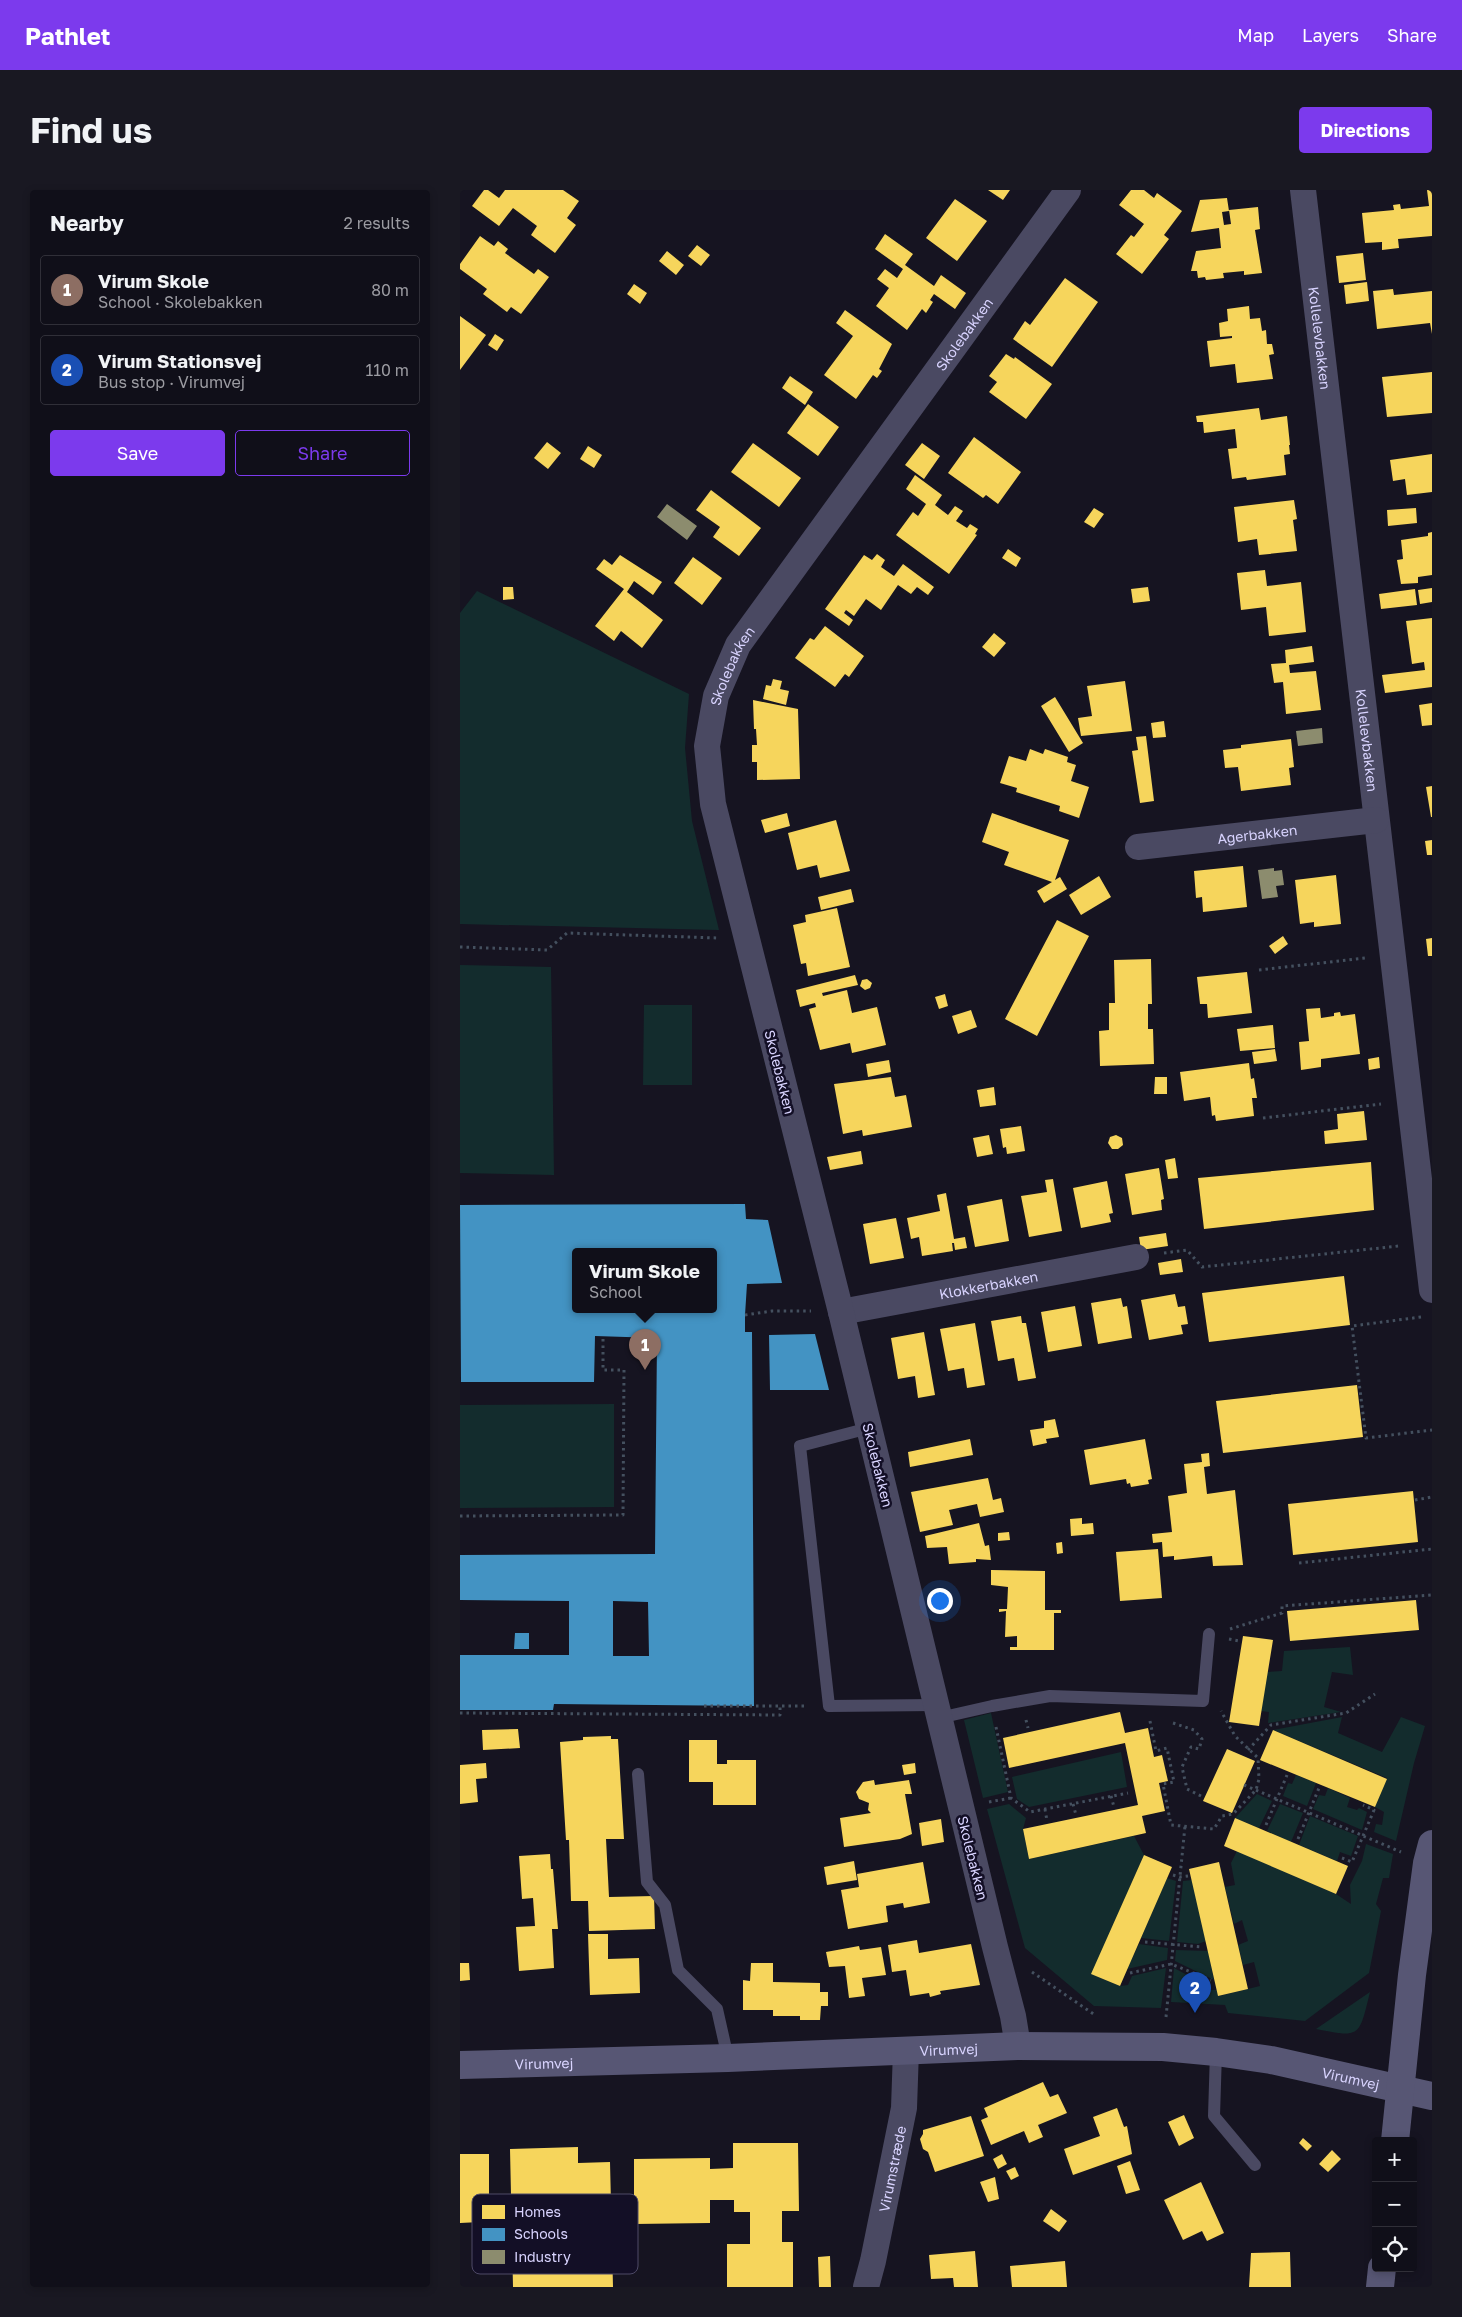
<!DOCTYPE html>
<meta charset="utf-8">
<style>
:root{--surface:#100f19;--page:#191822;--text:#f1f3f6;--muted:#9c9ca2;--line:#302f38;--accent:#7c3aed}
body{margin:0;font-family:"Golos Text",sans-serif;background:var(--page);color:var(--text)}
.controls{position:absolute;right:15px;bottom:15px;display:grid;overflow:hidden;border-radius:5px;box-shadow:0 2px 8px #0003}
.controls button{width:45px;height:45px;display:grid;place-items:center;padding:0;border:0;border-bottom:1px solid var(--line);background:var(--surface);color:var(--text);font:25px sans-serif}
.you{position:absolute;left:479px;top:1410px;width:18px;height:18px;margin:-12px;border:4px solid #fff;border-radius:50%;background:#1a73e8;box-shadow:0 0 0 8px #1a73e833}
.badge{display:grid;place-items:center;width:32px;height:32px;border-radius:50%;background:var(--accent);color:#fff;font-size:16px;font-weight:700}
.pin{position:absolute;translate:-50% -41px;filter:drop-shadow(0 1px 2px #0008)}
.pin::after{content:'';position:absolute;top:26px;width:18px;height:15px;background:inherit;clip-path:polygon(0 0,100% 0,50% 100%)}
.popup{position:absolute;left:112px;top:1058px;width:145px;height:65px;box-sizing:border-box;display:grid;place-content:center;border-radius:5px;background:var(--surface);filter:drop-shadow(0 1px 4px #0005);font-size:16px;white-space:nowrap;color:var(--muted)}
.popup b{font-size:19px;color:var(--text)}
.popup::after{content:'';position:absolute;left:50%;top:100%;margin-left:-10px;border:10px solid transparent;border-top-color:var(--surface)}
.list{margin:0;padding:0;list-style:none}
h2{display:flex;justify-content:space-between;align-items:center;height:65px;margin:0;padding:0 20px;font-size:21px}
h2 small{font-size:16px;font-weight:400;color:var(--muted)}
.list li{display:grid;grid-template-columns:32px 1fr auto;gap:15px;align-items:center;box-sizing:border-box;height:70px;margin:0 10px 10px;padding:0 10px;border:1px solid var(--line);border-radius:5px}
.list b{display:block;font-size:19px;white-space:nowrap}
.list p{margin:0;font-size:16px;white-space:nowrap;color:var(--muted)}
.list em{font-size:16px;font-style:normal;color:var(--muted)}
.actions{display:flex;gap:10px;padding:15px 20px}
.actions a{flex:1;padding:11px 0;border:1px solid var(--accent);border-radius:5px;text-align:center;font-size:18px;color:var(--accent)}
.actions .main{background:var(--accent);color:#fff}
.icon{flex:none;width:28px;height:28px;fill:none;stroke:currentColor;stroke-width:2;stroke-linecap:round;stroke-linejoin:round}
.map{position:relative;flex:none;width:972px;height:2097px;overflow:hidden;border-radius:5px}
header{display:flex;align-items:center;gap:30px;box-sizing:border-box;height:70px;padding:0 25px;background:var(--accent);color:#fff}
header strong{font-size:24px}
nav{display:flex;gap:28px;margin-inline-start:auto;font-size:18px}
.intro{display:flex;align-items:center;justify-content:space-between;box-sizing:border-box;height:120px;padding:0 30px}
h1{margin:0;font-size:35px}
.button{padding:12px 22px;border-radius:5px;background:var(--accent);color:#fff;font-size:18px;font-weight:700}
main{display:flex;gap:30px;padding:0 30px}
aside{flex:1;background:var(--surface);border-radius:5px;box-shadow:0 2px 8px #0003}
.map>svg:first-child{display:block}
</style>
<header>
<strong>Pathlet</strong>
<nav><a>Map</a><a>Layers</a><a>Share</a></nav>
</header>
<div class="intro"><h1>Find us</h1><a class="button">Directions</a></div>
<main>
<aside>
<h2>Nearby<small>2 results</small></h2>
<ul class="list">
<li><span class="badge" style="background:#8d6e63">1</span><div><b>Virum Skole</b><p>School · Skolebakken</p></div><em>80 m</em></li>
<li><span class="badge" style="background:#1a4fb4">2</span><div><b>Virum Stationsvej</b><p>Bus stop · Virumvej</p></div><em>110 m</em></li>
</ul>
<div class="actions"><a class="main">Save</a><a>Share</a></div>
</aside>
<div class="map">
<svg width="972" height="2097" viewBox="0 0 972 2097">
<rect width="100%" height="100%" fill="#161421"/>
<path fill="#132c2d" d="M17,401L229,504L225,558L232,631L259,740L0,734V423Z
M0,775L91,777L94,985L0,983Z
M184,815H232V895H183Z
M154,1214V1317L0,1318V1215Z
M890,1457L893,1485L872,1482L864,1517L881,1522L808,1533L809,1522L801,1521L807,1482L822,1481L824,1461Z
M531,1523L548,1602L523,1608L504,1530Z
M882,1527L878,1543L922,1562L941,1527L965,1536L954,1573L936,1651L914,1642L916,1634L922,1635L924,1622L915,1617L927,1588L813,1540Z
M661,1562L667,1597L569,1617L557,1609L552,1587Z
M836,1585L856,1593L847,1616L823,1606L828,1593L832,1594Z
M868,1598L890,1608L887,1617L897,1620L899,1618L907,1622L902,1640L853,1619L859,1605L865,1606Z
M797,1604L812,1611L799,1638L775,1628Z
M549,1614L566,1628L563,1639L569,1669L674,1646L684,1665L632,1784L660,1796L668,1795L672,1786L706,1778L701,1818L634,1816L565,1758L527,1619Z
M820,1614L843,1623L831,1652L807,1641Z
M850,1626L898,1646L891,1666L880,1662L877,1671L839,1655Z
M906,1654L933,1664L929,1688H923L916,1714L921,1721L909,1783L845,1831L768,1823L765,1815L711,1812L714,1778L746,1795L748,1800H757L759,1806L800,1796L794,1772L783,1775L778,1755L788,1751L782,1730L774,1734L765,1697L775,1695L771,1673L777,1661L876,1704L891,1714L890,1695L902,1671Z
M707,1688L716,1691L709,1751L681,1748Z
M732,1690L746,1751L738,1754L717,1752L723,1691Z
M679,1754L708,1758L707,1770L667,1779Z
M716,1760L748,1761L754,1790L715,1771Z
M910,1802C899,1847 901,1848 856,1839Z"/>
<path fill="#f6d55c" d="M24,0H28L39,8L45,0H103L119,11L107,28L116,35L95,63L71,45L77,36L53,18L39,36L12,16Z
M528,0H550L543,10Z
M671,0H684L694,8L697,3L722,21L704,45L709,49L682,84L656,64L671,45L674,47L684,34L659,15Z
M967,0H972V46L938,49L939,58L922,60V52L905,53L902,23L934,20L933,15L940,14L941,19L969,16Z
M767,8L769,21L762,22L764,35L771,34L769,20L798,17L800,39L795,40L802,83L784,85V81L763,83L764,88L746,90L745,87L738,88L737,81H731L736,61L761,58L759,38L731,42L740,10Z
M495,9L527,31L497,71L466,48Z
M425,44L453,64L445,75L474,96L481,85L506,103L495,119L474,104L470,110L473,112L466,123L462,119L447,140L416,116L429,98L417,89L425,79L437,88L443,79L415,59Z
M20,46L34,56L38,51L48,59L45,63L74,84L78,79L89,87L61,124L51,117L47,122L23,104L27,99L0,79V74Z
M237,55L250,65L241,76L228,66Z
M207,61L224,75L216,85L199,71Z
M903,63L906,90L879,93L876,66Z
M605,88L638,112L592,177L553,149L565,131L570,135Z
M907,92L909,111L886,114L884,95Z
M174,94L187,103L180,114L167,104Z
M933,99L934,105L972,101V144L970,133L917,139L913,101Z
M789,116L790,129L800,128L802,141L806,140L807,154H812L814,164L809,165L813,189L777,193L775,174L750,177L747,151L772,148V146L760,147L759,133L768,131L767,119Z
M385,120L432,154L419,179L422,181L417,188L413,185L396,209L364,185L393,146L376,133Z
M0,126L26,145L0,180Z
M35,144L44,150L37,161L28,155Z
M546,164L554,169L555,167L592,194L566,229L529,202L537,192L529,186Z
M972,182V223L927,227L922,187Z
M330,186L353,202L345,215L322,198Z
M348,214L379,237L358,266L327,243Z
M799,218L801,230L827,226L830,255H829L830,264L824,265L826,285L787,290L786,287L772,289L768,259L777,258L775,239L744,243L743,232H737L736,226Z
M514,247L561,282L538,314L526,305L523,308L488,283Z
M87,252L101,263L88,279L74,268Z
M293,253L341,288L319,317L271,282Z
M462,253L480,266L464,289L445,275Z
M128,256L142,265L134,278L120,269Z
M972,264V302L947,305L945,289L933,291L930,270Z
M455,285L482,305L475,315L488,325L495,316L503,321L496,331L507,338L510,334L518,339L515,344L517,345L489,384L436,345L453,322L458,326L466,314L446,299Z
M251,300L301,338L279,366L253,347L260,337L236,320Z
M834,310L837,329L833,330L837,361L799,365L797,349L778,352L774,317Z
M634,318L644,324L634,338L624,332Z
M956,318L957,333L928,336L927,320Z
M972,342V385L958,387V393L941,394L937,370L943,369L941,350L968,346V343Z
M548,359L561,368L556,377L542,368Z
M417,364L425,370L421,377L434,386L443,374L474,397L468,405L457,397L451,404L438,395L421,420L406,409L394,426L386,420L384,423L393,430L389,436L365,419L404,365L412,370Z
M160,365L202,392L193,405L174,391L167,402L203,430L182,458L161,441L154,451L135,436L164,399L136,379L144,369L152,375Z
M233,367L262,388L242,415L214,393Z
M805,380L807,396L841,392L846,442L809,446L806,417L781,420L777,383Z
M43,397H53L54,409L43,410Z
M688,397L690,411L673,413L671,399Z
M972,398V412L960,414L958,400Z
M955,399L957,415L921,419L919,404Z
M972,428V497L925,503L922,485L965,480L964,472L952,474L946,431Z
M365,436L404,466L389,487L385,484L375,497L335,468L350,448L354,450Z
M534,443L546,453L534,467L522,457Z
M852,456L854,472L829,475L830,483L856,481L861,520L826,524L823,492L814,493L811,474L826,473L825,460Z
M313,489L322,491L320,499L329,501L326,515L303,509L306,495L311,496Z
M665,491L672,541L621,546L618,528L632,526L627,496Z
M595,507L623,553L609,562L581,516Z
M293,510L338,519L340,589L297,590V572H292V555H297L296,539H294Z
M972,513V535L962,536L959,515Z
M704,531L706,547L693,548L691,533Z
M686,546L694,611L680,613L672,561L678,560L676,547Z
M831,549L834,577L829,578L831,595L781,601L778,577L765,578L763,560L781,558V555Z
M570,559L583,564L585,559L608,567L607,572L616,575L611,591L629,597L619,628L599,621L600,616L556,602L557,598L540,593L549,566L566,571Z
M972,596V627H971L966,597Z
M327,623L330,636L305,643L301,630Z
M532,623L609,650L595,690L600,687L607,699L584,713L577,701L592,692L544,675L549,662L522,652Z
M376,630L390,681L360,688L357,675L337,680L328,643Z
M972,650V665H967L965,651Z
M783,676L787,717L743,722L742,707L736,708L734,681Z
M876,685L881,734L854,737V732L840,734L835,690Z
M639,686L651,707L621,725L609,705Z
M391,699L394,712L361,720L358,707Z
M377,718L390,777L348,786L346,773L341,774L333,735L346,732L345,725Z
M597,730L629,746L577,846L545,829Z
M823,746L828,754L815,764L809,756Z
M972,748V766H968L966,749Z
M691,769L692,814H688V839H693L694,874L640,876L639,841L649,840V813H655L654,770Z
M787,782L792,823L748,828L747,814H740L737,787Z
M395,785L398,795L362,803L363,806L387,800L392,823L417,817L426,855L392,863L390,853L360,860L349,819L356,817L355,813L340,817L336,800Z
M407,789L412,793L410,798L405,800L400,796L402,790Z
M485,804L488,816L479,819L475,807Z
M860,818L861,828L874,826V823L880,822L881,826L895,824L900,864L861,869V877L841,880L839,852L849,851L846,819Z
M511,820L517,837L498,844L492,826Z
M813,835L815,858L780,861L777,839Z
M815,859L817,871L794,874L792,862Z
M919,867L920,878L909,880L908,869Z
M429,870L431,882L408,887L406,874Z
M789,873L791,889L794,888L797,908H792L794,926L756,931L755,925L752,926L750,907L724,911L720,882Z
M431,887L435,907L446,905L452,937L403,946L402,940L383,944L374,894Z
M695,887H707V904H694Z
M534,897L536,915L520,917L517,900Z
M904,921L907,950L865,954L864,941L878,939L877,924Z
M561,936L565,961L547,964L546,957L543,958L540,939Z
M529,945L533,964L517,967L513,948Z
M656,945L662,948L663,955L658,959H652L648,953L650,947Z
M401,961L403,974L370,980L367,967Z
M715,968L718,988L708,989L705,970Z
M911,972L914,1020L744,1039L738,988Z
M699,978L704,1009L701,1010L702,1020L672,1025L665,984Z
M593,989L602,1041L569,1047L561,1006L587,1002L585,990Z
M647,991L653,1023L649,1024L651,1032L621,1038L613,998Z
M486,1003L494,1049L505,1047L507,1058L495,1060L494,1053H492L493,1061L462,1066L459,1047L451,1049L447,1028L480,1021L477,1005Z
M542,1009L549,1051L515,1057L507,1016Z
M436,1028L444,1068L410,1074L403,1034Z
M706,1043L708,1056L681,1060L679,1047Z
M721,1069L723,1082L700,1085L698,1073Z
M884,1086L890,1135L749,1152L742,1103Z
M715,1104L718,1117L725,1116L728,1134L721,1135L723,1144L689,1150L681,1110Z
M661,1108L663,1117L667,1116L672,1148L638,1154L631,1113Z
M615,1116L622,1156L588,1162L581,1122Z
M561,1126L562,1133H566L576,1188L558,1191L554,1168L538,1171L531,1131Z
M515,1133L525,1195L507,1198L504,1178L488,1181L480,1139Z
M464,1142L475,1205L458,1208L455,1186L438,1189L431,1148Z
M897,1195L903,1247L763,1263L756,1211Z
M595,1229L599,1247L586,1249L587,1253L573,1256L570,1240L584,1238V1231Z
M510,1249L513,1265L450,1277L448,1262Z
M685,1249L692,1289L688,1290L689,1294L671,1297L670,1293L667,1294L666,1289L630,1295L624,1260Z
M749,1263L750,1276L744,1277L747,1304L775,1300L783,1375L753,1376L752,1366L714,1370V1366L703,1367L702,1352L693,1353L692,1344L712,1342L708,1306L727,1303L724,1274L742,1272L741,1264Z
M528,1288L533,1310L541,1308L544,1322L520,1327L517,1314L489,1320L493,1335L460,1342L451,1302Z
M953,1301L958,1352L833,1365L828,1314Z
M622,1328V1334L633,1333L634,1344L611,1346L610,1329Z
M519,1333L525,1356L529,1355L531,1370L516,1369V1372L489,1374L487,1357L467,1358L465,1346Z
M549,1342L550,1350L538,1351V1343Z
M602,1352L603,1363L597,1364L596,1353Z
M698,1359L702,1408L660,1411L656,1362Z
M531,1380L585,1381V1420H601V1423H594V1460H550V1457H557V1446L545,1447L546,1421L539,1422V1419H547L548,1397L531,1395Z
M956,1410L959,1440L830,1451L827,1421Z
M783,1446L813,1450L799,1536L769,1532Z
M660,1522L665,1543L688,1538L694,1567L702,1565L708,1591L699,1593L705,1621L682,1626L686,1643L569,1669L563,1639L678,1615L665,1553L549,1578L543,1548Z
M58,1539L60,1558L23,1560L22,1540Z
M813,1540L927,1589L915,1617L800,1570Z
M151,1546V1549H158L164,1649H146L149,1707L194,1706L195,1739L129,1741L128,1711H111L109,1650H106L100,1552L123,1550V1547Z
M229,1550H257V1574H267V1570H296V1615H253V1592H229Z
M767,1559L795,1571L772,1623L743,1611Z
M26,1573L27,1588L16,1589L18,1612L0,1614V1575Z
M455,1573L456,1583L444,1585L442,1575Z
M414,1590L415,1595L449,1590L452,1604H445L452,1644L440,1649L384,1657L380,1628L411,1623L408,1620L409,1613L399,1609L396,1602L403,1592Z
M775,1628L888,1676L876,1704L764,1656Z
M481,1629L484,1652L462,1656L459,1633Z
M90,1664L91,1679H93L98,1739H92L94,1778L59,1781L56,1737L75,1736L73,1708L62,1709L59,1666Z
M684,1665L712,1677L660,1796L631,1784Z
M394,1671L397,1690L367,1695L364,1677Z
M463,1672L470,1713L444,1718L443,1713L426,1716L428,1732L388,1739L381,1700L399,1697L397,1684Z
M759,1672L788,1799L758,1806L729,1679Z
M128,1744H148V1769L179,1768L180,1803L130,1805Z
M457,1750L459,1763L511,1754L520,1795L480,1801L481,1804L470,1807L469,1803L450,1806L446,1780L432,1782L428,1755Z
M399,1756L400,1760L421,1757L426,1785L402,1788L405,1806L389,1808L385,1776L369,1777L366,1762Z
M0,1773H9L10,1790L0,1791Z
M291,1773H313V1792L360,1793V1802H368V1816H361L360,1830H340V1826H313V1820H283V1790L290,1791Z
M583,1892L590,1907L598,1904L607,1923L578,1935L583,1947L569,1953L564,1941L531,1955L521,1930L528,1927L524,1918Z
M657,1918L664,1937L667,1936L672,1964L613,1985L604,1959L640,1946L633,1927Z
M724,1925L734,1948L719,1956L708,1932Z
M511,1926L524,1966L475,1982L468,1962L463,1959L460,1949L463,1944V1940Z
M843,1948L852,1956L847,1961L839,1953Z
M273,1953H338L339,2021H322V2052H333V2097H267V2054H290V2022H274V2010H250V2033L174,2034V1969L250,1968V1979L273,1978Z
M118,1957V1973L150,1972L153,2097H53L50,1959Z
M872,1960L881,1969L868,1982L859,1974Z
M0,1964H29V2021H20V2032L0,2033Z
M542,1964L547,1974L538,1979L533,1969Z
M670,1971L680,2000L666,2004L657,1976Z
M555,1977L559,1986L551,1990L546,1981Z
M535,1987L539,2009L528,2012L520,1992Z
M741,1992L764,2043L747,2051L742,2041L723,2050L704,2010Z
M591,2019L607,2031L599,2042L583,2031Z
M515,2061L518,2097H494L493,2088L471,2089L469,2065Z
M830,2062L831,2097H789L791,2063Z
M370,2066L371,2097H359L358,2067Z
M605,2071L607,2097H552L550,2076Z"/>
<path fill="#4393c3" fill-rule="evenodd" d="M285,1014L286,1029L308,1030L322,1093L287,1094L285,1125V1142H292L294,1516L94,1514L93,1520H0V1465H109V1411L0,1410V1365L195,1364L197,1148L135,1146L134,1192H1L0,1015ZM116,1061H254V1119H116ZM153,1411L188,1412L189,1466H153Z
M355,1144L369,1200H310L309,1145Z
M55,1443H69V1459H54Z"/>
<path fill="#8c8c6e" d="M207,314L237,336L227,350L197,327Z
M862,538L863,553L838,556L836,541Z
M814,678V681L822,680L824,695L816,696L818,707L802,709L798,680Z"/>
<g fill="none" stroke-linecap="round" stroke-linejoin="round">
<path stroke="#44505f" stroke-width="3" stroke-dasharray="2.5 4" stroke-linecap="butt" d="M0,757L87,760L107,743L258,748
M799,780L905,768
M803,928L921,914
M704,1063L727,1060L742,1077L939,1056
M285,1125L312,1121H351
M961,1127L892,1136L906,1248L972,1240
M955,1310L972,1307
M0,1326L163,1325L164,1180H143V1146
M839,1373L972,1359
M770,1439L822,1423V1416L972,1405
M769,1449L779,1451
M244,1516H348
M0,1523L320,1525V1516
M566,1530L568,1538
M690,1531L696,1561L707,1558L714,1592L703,1594L711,1635L754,1639L762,1626L773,1624L796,1600L799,1589L798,1568L775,1546L761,1521
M713,1533L734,1540L742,1549L739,1559L731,1557L722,1577L727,1599L741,1606
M536,1537L551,1608L570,1622L668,1603
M788,1560L811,1535L886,1523L915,1504
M784,1595L941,1662
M651,1606L654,1617
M529,1612L551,1608
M613,1614L616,1625
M585,1619L587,1631
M806,1635L827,1585
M838,1649L859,1598
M882,1668L892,1672L914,1620L903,1615
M713,1685L720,1687L728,1686
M685,1752L742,1757
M572,1782L635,1825
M670,1783L711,1774L751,1790
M706,1827L725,1636"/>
<path stroke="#4a4962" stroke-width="12" d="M409,1238L340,1256L369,1516L476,1515
M479,1528L532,1516L590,1506L743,1511L749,1444
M178,1584L187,1692L205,1715L218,1780L257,1819L268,1868
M756,1862L754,1926L795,1975"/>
<g stroke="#4a4962" stroke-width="26">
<path id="s1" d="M843,0L972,1100"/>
<path id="s2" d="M678,657L916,630"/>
<path id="s3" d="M381,1122L676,1067"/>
<path id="s4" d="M558,1856L553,1826L535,1757L381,1122L253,614L247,556L256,506L278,455L608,0"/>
<path id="s5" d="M406,2097L413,2071L444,1918L446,1860"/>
</g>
<g stroke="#575674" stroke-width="28">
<path id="s6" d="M0,1875L268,1868L558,1856L703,1857L756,1862L811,1870L972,1906"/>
<path d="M935,1951L952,1785L967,1673L972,1654"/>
<path d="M920,2097L922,2078"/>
</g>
</g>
<g text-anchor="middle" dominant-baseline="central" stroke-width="5" stroke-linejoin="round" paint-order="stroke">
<g font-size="14" fill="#d9d4ff" stroke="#130f26">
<text stroke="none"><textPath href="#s4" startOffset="1828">Skolebakken</textPath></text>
<text stroke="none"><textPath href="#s1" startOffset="149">Kollelevbakken</textPath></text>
<text stroke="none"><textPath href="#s4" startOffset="1422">Skolebakken</textPath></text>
<text stroke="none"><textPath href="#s1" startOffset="554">Kollelevbakken</textPath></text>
<text stroke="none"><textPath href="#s2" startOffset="120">Agerbakken</textPath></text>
<text transform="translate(320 882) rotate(76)">Skolebakken</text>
<text stroke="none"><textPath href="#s3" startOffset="150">Klokkerbakken</textPath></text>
<text transform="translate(418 1275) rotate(76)">Skolebakken</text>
<text transform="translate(513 1668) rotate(76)">Skolebakken</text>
<text stroke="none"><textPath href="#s6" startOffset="489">Virumvej</textPath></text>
<text stroke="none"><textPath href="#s6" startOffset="84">Virumvej</textPath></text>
<text stroke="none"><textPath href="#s6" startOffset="894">Virumvej</textPath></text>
<text stroke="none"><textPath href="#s5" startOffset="121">Virumstræde</textPath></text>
</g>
</g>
<rect x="12" y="2004" width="166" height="80" rx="8" fill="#130f26" stroke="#4e4a67" stroke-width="1"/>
<rect x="22" y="2015" width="23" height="14" fill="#f6d55c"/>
<rect x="22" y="2038" width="23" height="13" fill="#4393c3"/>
<rect x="22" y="2060" width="23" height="14" fill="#8c8c6e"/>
<g font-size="14" fill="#d9d4ff">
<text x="54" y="2027">Homes</text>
<text x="54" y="2049">Schools</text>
<text x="54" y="2072">Industry</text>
</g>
</svg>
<div class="controls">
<button>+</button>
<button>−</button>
<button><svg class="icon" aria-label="locate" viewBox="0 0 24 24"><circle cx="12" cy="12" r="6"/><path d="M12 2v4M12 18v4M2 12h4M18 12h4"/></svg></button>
</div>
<div class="you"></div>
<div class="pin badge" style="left:185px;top:1180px;background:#8d6e63">1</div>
<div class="popup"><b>Virum Skole</b>School</div>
<div class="pin badge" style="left:735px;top:1823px;background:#1a4fb4">2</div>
</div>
</main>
